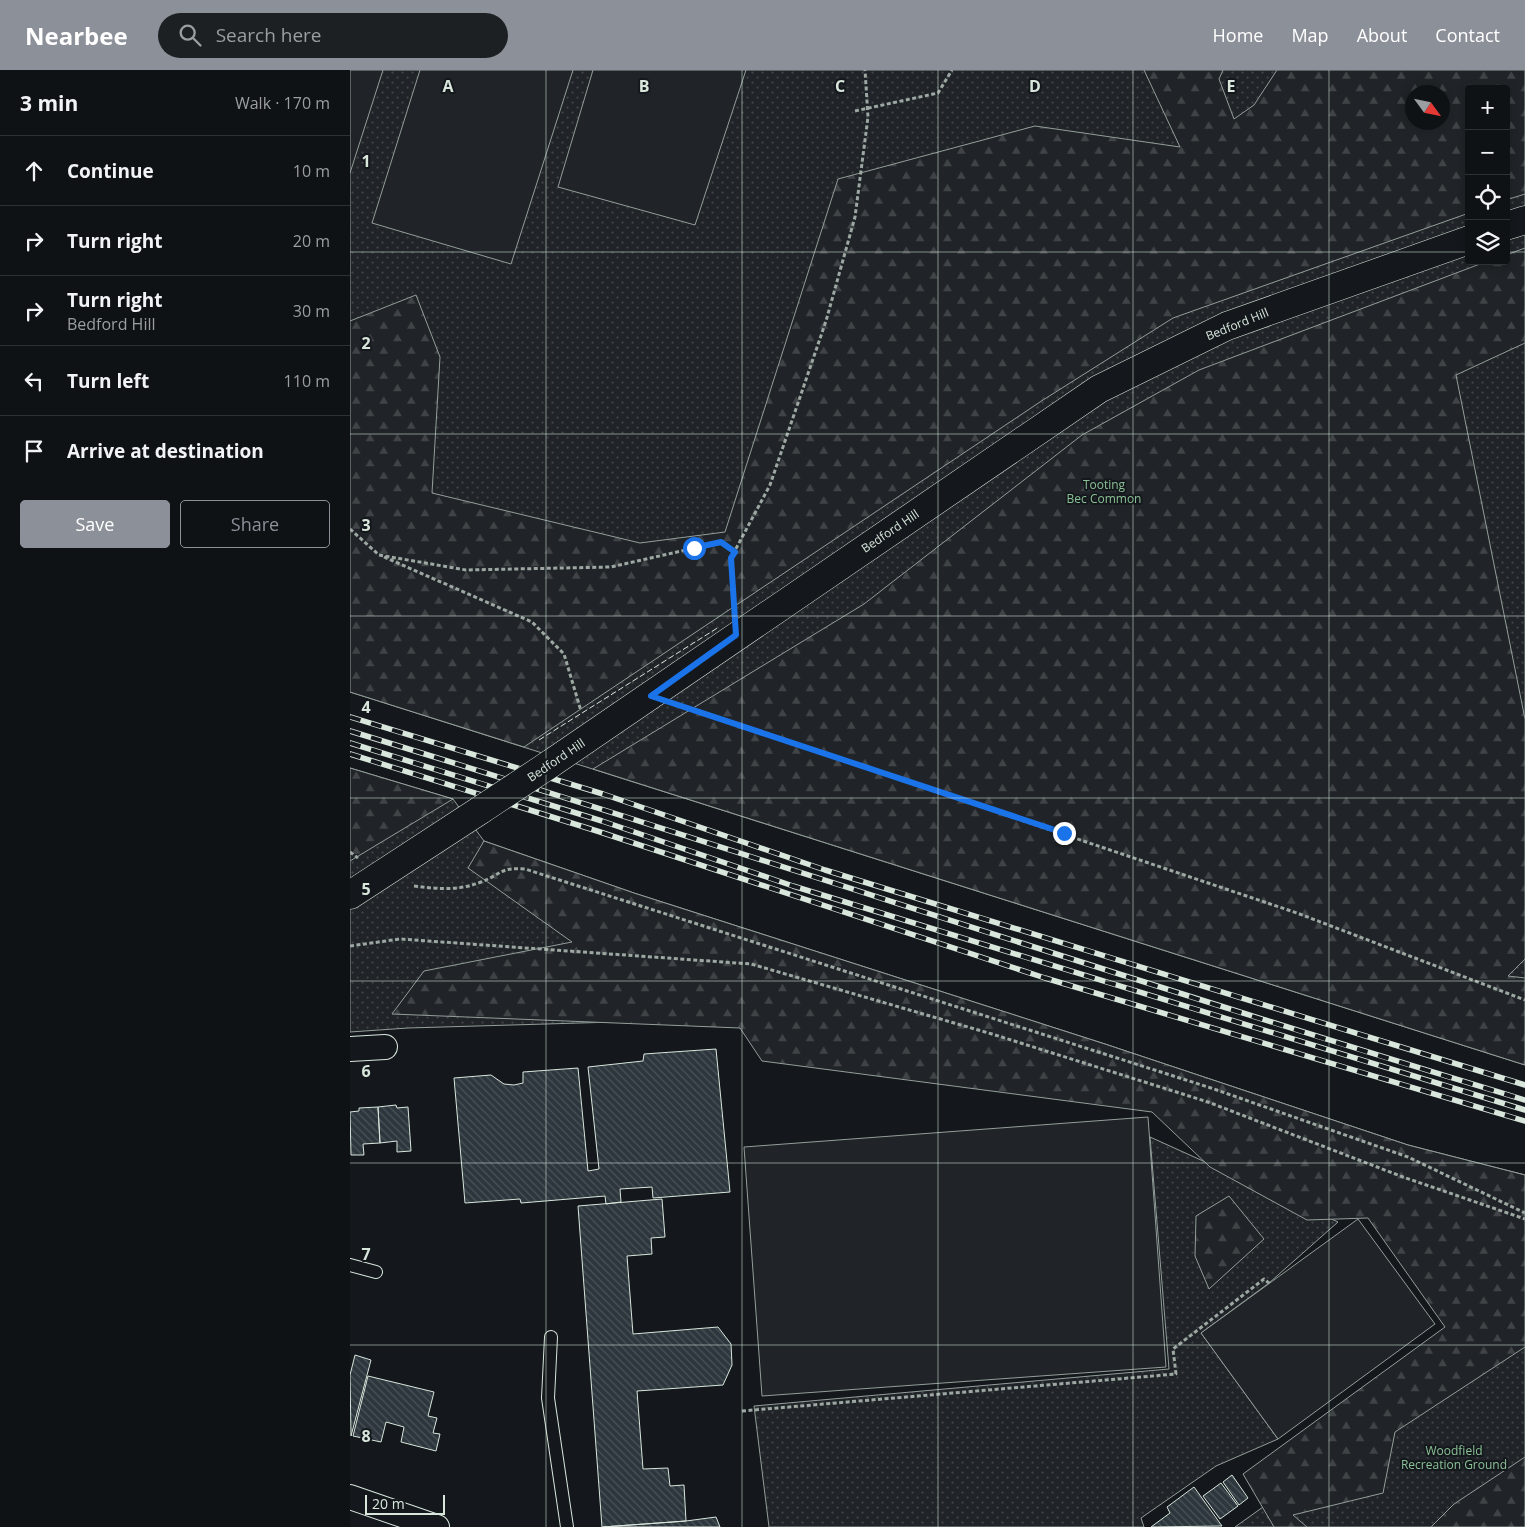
<!DOCTYPE html>
<meta charset="utf-8">
<style>
:root{--surface:#0f1215;--page:#1d2022;--text:#f1f3f6;--muted:#9b9ea0;--line:#2f3234;--accent:#8c9099}
body{margin:0;font-family:"Open Sans",sans-serif;background:var(--page);color:var(--text)}
.controls{position:absolute;right:15px;top:15px;display:grid;overflow:hidden;border-radius:5px;box-shadow:0 2px 8px #0003}
.controls button{width:45px;height:45px;display:grid;place-items:center;padding:0;border:0;border-bottom:1px solid var(--line);background:var(--surface);color:var(--text);font:25px sans-serif}
.compass{position:absolute;left:1055px;top:15px;width:45px;height:45px;border-radius:50%;background:var(--surface);box-shadow:0 2px 8px #0003;rotate:123deg}
.scale{position:absolute;left:15px;bottom:12px;width:80px;box-sizing:border-box;padding-left:5px;border:2px solid #d8e6dc;border-top:0;font-size:14px;line-height:18px;white-space:nowrap;color:#d8e6dc;-webkit-text-stroke:4px #14181c;paint-order:stroke}
.stop{position:absolute;width:15px;height:15px;margin:-11px;border:4px solid #1a73e8;border-radius:50%;background:#fff}
.stop.end{background:#1a73e8;border-color:#fff;box-shadow:0 1px 5px #0008}
.list{margin:0;padding:0;list-style:none}
h2{display:flex;justify-content:space-between;align-items:center;height:65px;margin:0;padding:0 20px;font-size:21px}
h2 small{font-size:16px;font-weight:400;color:var(--muted)}
.list li{display:grid;grid-template-columns:32px 1fr auto;gap:15px;align-items:center;box-sizing:border-box;height:70px;padding:0 20px;border-top:1px solid var(--line)}
.list b{display:block;font-size:19px;white-space:nowrap}
.list p{margin:0;font-size:16px;white-space:nowrap;color:var(--muted)}
.list em{font-size:16px;font-style:normal;color:var(--muted)}
.actions{display:flex;gap:10px;padding:15px 20px}
.actions a{flex:1;padding:11px 0;border:1px solid var(--accent);border-radius:5px;text-align:center;font-size:18px;color:var(--accent)}
.actions .main{background:var(--accent);color:#fff}
.icon{flex:none;width:28px;height:28px;fill:none;stroke:currentColor;stroke-width:2;stroke-linecap:round;stroke-linejoin:round}
.map{position:relative;flex:none;width:1175px;height:1457px;overflow:hidden}
header{display:flex;align-items:center;gap:30px;box-sizing:border-box;height:70px;padding:0 25px;background:var(--accent);color:#fff}
header strong{font-size:24px}
nav{display:flex;gap:28px;margin-inline-start:auto;font-size:18px}
.search{width:350px;height:45px;background:var(--page);display:flex;align-items:center;gap:12px;box-sizing:border-box;padding:0 18px;border-radius:28px;color:var(--muted);font-size:19px}
main{display:flex}
aside{flex:1;background:var(--surface)}
.map>svg:first-child{display:block}
</style>
<header>
<strong>Nearbee</strong>
<div class="search"><svg class="icon" aria-label="search" viewBox="0 0 24 24"><circle cx="10" cy="10" r="6"/><path d="M15 15l6 6"/></svg>Search here</div>
<nav><a>Home</a><a>Map</a><a>About</a><a>Contact</a></nav>
</header>
<main>
<aside>
<h2>3 min<small>Walk · 170 m</small></h2>
<ul class="list">
<li><svg class="icon" aria-label="ahead" viewBox="0 0 24 24"><path d="M12 20V5M6 11l6-6 6 6"/></svg><div><b>Continue</b></div><em>10 m</em></li>
<li><svg class="icon" aria-label="right" viewBox="0 0 24 24"><path d="M7 20v-9h11M14 6l5 5-5 5"/></svg><div><b>Turn right</b></div><em>20 m</em></li>
<li><svg class="icon" aria-label="right" viewBox="0 0 24 24"><path d="M7 20v-9h11M14 6l5 5-5 5"/></svg><div><b>Turn right</b><p>Bedford Hill</p></div><em>30 m</em></li>
<li><svg class="icon" aria-label="left" viewBox="0 0 24 24"><path d="M17 20v-9H6M10 6l-5 5 5 5"/></svg><div><b>Turn left</b></div><em>110 m</em></li>
<li><svg class="icon" aria-label="arrive" viewBox="0 0 24 24"><path d="M6 21V4h12l-3 4 3 4H6"/></svg><div><b>Arrive at destination</b></div></li>
</ul>
<div class="actions"><a class="main">Save</a><a>Share</a></div>
</aside>
<div class="map">
<svg width="1175" height="1457" viewBox="0 0 1175 1457">
<defs>
<pattern id="grass-dots" width="8" height="8" patternUnits="userSpaceOnUse" patternTransform="scale(1.25)"><rect width="8" height="8" fill="#202428"/><path d="M2 2h.1M6 6h.1" fill="none" stroke="#404447" stroke-width="1.8" stroke-linecap="round"/></pattern>
<pattern id="forest-firs" width="22" height="20" patternUnits="userSpaceOnUse" patternTransform="scale(1.25)"><rect width="22" height="20" fill="#202428"/><path d="M5 1l3.5 6h-7zM16 11l3.5 6h-7z" fill="#404447"/></pattern>
<pattern id="building-back-hatch" width="6" height="6" patternUnits="userSpaceOnUse" patternTransform="scale(1.25)"><rect width="6" height="6" fill="#2c363c"/><path d="M-1 5l2 2M0 0l6 6M5-1l2 2" fill="none" stroke="#4a5358"/></pattern>
</defs>
<rect width="100%" height="100%" fill="#14181c"/>
<path fill="url(#grass-dots)" stroke="#939e99" fill-rule="evenodd" d="M0,0H1175V995L0,622ZM1119,19H1156V191H1119ZM1062,22H1092V52H1062Z
M0,698L103,729L134,771L284,823L755,974L1058,1075L1175,1105L722,1000L368,949L58,958L0,962Z
M800,1067L988,1152L919,1213L851,1263L928,1369L866,1396L791,1448L794,1457H419L404,1336L819,1299Z
M1175,1250V1457H885Z"/>
<path fill="url(#forest-firs)" stroke="#939e99" fill-rule="evenodd" d="M794,0H873L869,9L884,49L904,35L927,0H1175V124L1156,130V19H1119V143L823,248L693,330L174,677L0,622V251L66,225L90,287L82,423L290,473L375,462L488,109L685,56L830,77ZM1092,22V52H1062V22Z
M1175,178V273L1106,305L1175,649V889L1158,906L1175,908V995L243,699L514,534L732,365L849,300L1138,191H1156V185Z
M0,698L103,729L0,791Z
M134,771L284,823L755,974L1058,1075L1175,1105V1277L1045,1362L1033,1423L943,1445L957,1457H924L893,1404L1095,1257L1018,1148L957,1150L860,1097L802,1042L412,991L390,958L42,944L74,901L222,872L118,798Z
M879,1126L914,1169L859,1219L845,1186L846,1146Z
M1175,1387V1457H1081L1104,1434Z"/>
<path fill="#202428" stroke="#939e99" d="M0,0H33L0,103Z
M70,0H223L161,194L22,153Z
M243,0H396L345,155L208,117Z
M798,1047L816,1297L412,1326L394,1077Z
M1008,1149L1085,1254L928,1369L851,1263Z"/>
<path fill="url(#building-back-hatch)" stroke="#d8e6dc" d="M366,979L380,1122L303,1128L302,1117L270,1119L271,1132L256,1134L255,1126L171,1133L170,1129L115,1133L104,1008L141,1005L154,1014L164,1015L173,1013V1002L228,998L238,1101L249,1099L238,997L293,991L294,984Z
M46,1035L47,1038L58,1037L61,1081L47,1082V1071L30,1073L28,1037Z
M28,1037L30,1073L13,1074L14,1085H1L0,1042L9,1041V1038Z
M312,1129L315,1167L301,1168L302,1184L277,1186L283,1264L368,1257L381,1274L382,1295L373,1315L287,1321L293,1399L318,1398L320,1416L334,1415L336,1451L252,1457L228,1136Z
M5,1285L21,1290L1,1366L0,1305Z
M18,1306L84,1322L78,1346L87,1348L83,1363L90,1364L86,1381L51,1372L54,1357L36,1352L31,1372L3,1366Z
M882,1405L898,1428L889,1435L873,1412Z
M871,1413L888,1436L870,1449L853,1426Z
M844,1417L872,1456L801,1457L820,1443L817,1437Z
M366,1447L370,1457H253L336,1451Z"/>
<g fill="none" stroke-linecap="round" stroke-linejoin="round">
<defs>
<path id="lane" d="M0,1195L26,1202
M201,1267L198,1328L217,1457"/>
<path id="street" d="M0,979L35,977
M0,1427L87,1457"/>
<path id="secondary" d="M1156,156L1175,150
M200,694L749,319L877,256L1119,170
M0,825L132,739"/>
</defs>
<use href="#lane" stroke="#d8e6dc" stroke-width="14"/>
<use href="#street" stroke="#d8e6dc" stroke-width="26"/>
<use href="#secondary" stroke="#d8e6dc" stroke-width="29"/>
<path stroke="#9da8a2" stroke-width="3" stroke-dasharray="4 2.5" stroke-linecap="butt" d="M505,41L588,23L602,0
M0,459L29,485L116,500L261,497L371,472L385,482
M34,487L182,552L214,584L231,641
M384,536L381,488L420,415L476,251L505,147L518,47L515,0
M333,636L947,843L1175,930
M0,782L8,788
M64,816C87,819 109,821 131,812C152,804 150,797 175,799L861,1018L1058,1087L1175,1143
M0,876L50,869L401,894L642,964L858,1032L1053,1107L1175,1149
M392,1341L826,1304L823,1279L914,1209L919,1213"/>
<use href="#lane" stroke="#14181c" stroke-width="12"/>
<use href="#street" stroke="#14181c" stroke-width="24"/>
<use href="#secondary" stroke="#14181c" stroke-width="28"/>
<defs>
<path id="rail" d="M0,647L253,724L475,800L1175,1015
M0,661C393,781 782,912 1175,1030
M0,673L252,751L443,816L1175,1040
M0,684L247,761L695,908L1175,1051"/>
</defs>
<use href="#rail" stroke="#d8e6dc" stroke-width="5.5"/>
<use href="#rail" stroke="#14181c" stroke-width="4" stroke-dasharray="11" stroke-linecap="butt"/>
<defs>
<path id="secondary-bridge" d="M132,739L200,694"/>
</defs>
<use href="#secondary-bridge" stroke="#d8e6dc" stroke-width="29" stroke-linecap="butt"/>
<use href="#secondary-bridge" stroke="#14181c" stroke-width="28"/>
<path stroke="#d8e6dc" stroke-width="1" stroke-dasharray="6 2.5" stroke-linecap="butt" d="M189,670L369,557"/>
</g>
<g fill="none" stroke-linecap="round" stroke-linejoin="round">
<path stroke="#1a73e8" stroke-width="6" d="M344,478L371,472L385,482L381,488L386,565L301,626L714,763"/>
</g>
<path fill="none" stroke="#d8e6dc" stroke-width="1" stroke-opacity="0.55" d="M196,0V1457M392,0V1457M588,0V1457M783,0V1457M979,0V1457M0,182H1119M1156,182H1175M0,364H1175M0,546H1175M0,728H1175M0,911H1175M0,1093H1175M0,1275H1175"/>
<g text-anchor="middle" dominant-baseline="central" stroke-width="4" stroke-linejoin="round" paint-order="stroke">
<g font-size="12" fill="#d8e6dc" stroke="#14181c">
<text transform="translate(887 254) rotate(-22)">Bedford Hill</text>
<text transform="translate(540 461) rotate(-34)">Bedford Hill</text>
<text transform="translate(206 690) rotate(-34)">Bedford Hill</text>
</g>
<g font-size="12" fill="#8ac095" stroke="#14181c">
<text x="754" y="414">Tooting<tspan x="754" dy="14">Bec Common</tspan></text>
<text x="1104" y="1380">Woodfield<tspan x="1104" dy="14">Recreation Ground</tspan></text>
</g>
</g>
<g font-size="16" text-anchor="middle" font-weight="bold" fill="#d8e6dc" stroke="#14181c" stroke-width="4" stroke-linejoin="round" paint-order="stroke">
<text x="98" y="22">A</text>
<text x="294" y="22">B</text>
<text x="490" y="22">C</text>
<text x="685" y="22">D</text>
<text x="881" y="22">E</text>
<text x="16" y="97">1</text>
<text x="16" y="279">2</text>
<text x="16" y="461">3</text>
<text x="16" y="643">4</text>
<text x="16" y="825">5</text>
<text x="16" y="1007">6</text>
<text x="16" y="1190">7</text>
<text x="16" y="1372">8</text>
</g>
</svg>
<div class="controls">
<button>+</button>
<button>−</button>
<button><svg class="icon" aria-label="locate" viewBox="0 0 24 24"><circle cx="12" cy="12" r="6"/><path d="M12 2v4M12 18v4M2 12h4M18 12h4"/></svg></button>
<button><svg class="icon" aria-label="layers" viewBox="0 0 24 24"><path d="M12 4l9 5-9 5-9-5zM3 14l9 5 9-5"/></svg></button>
</div>
<svg class="compass" viewBox="-18 -18 36 36"><path d="M0-13l5 13h-10z" fill="#e53935"/><path d="M0 13l5-13h-10z" fill="#9b9ea0"/></svg>
<div class="scale">20 m</div>
<div class="stop" style="left:344px;top:478px"></div>
<div class="stop end" style="left:714px;top:763px"></div>
</div>
</main>
